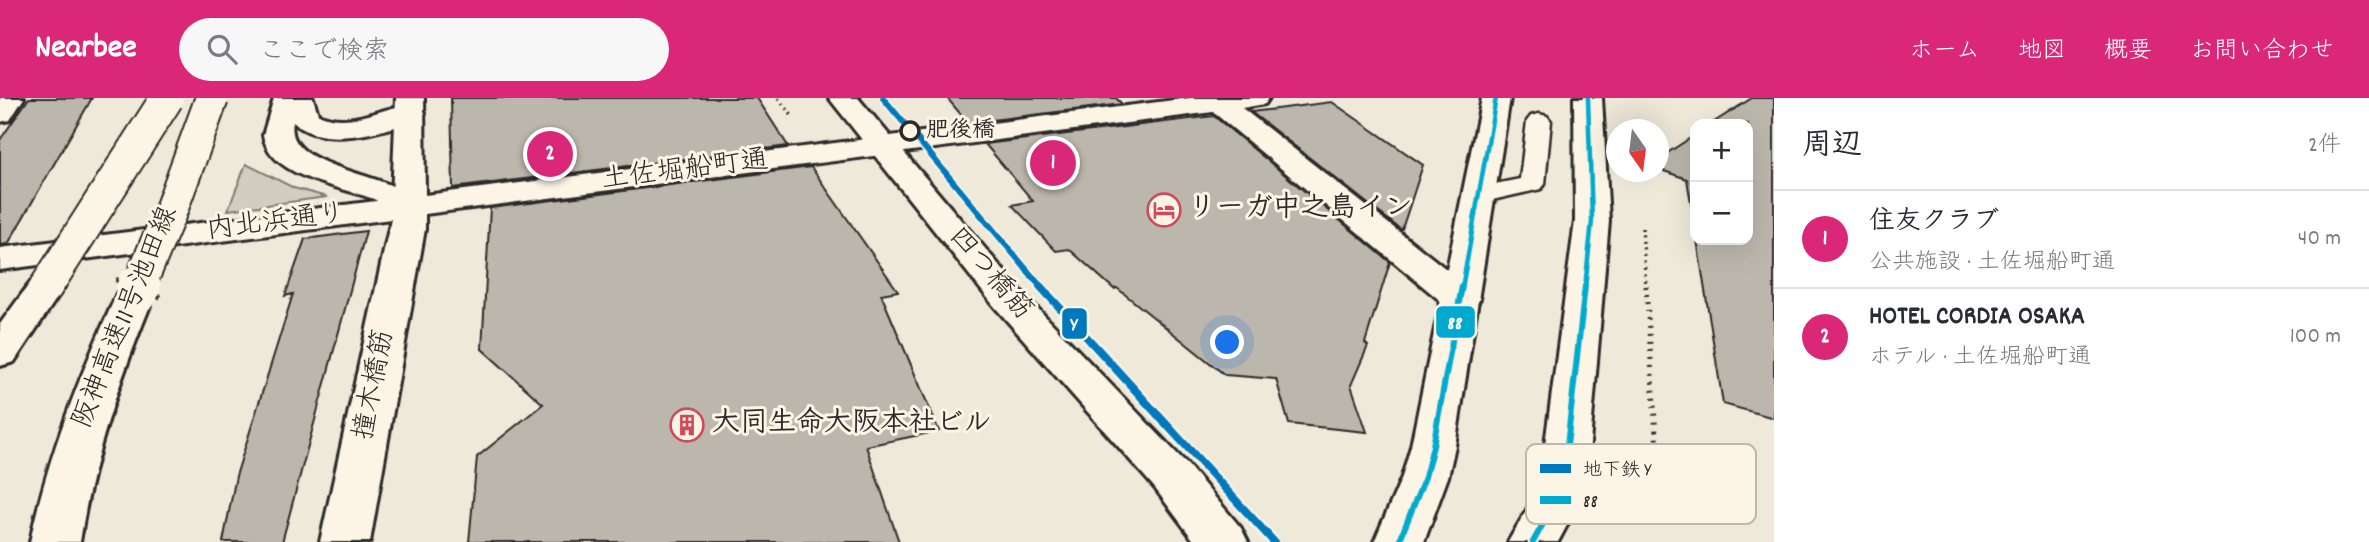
<!DOCTYPE html>
<html lang="ja">
<meta charset="utf-8">
<style>
:root{--surface:#fff;--page:#f7f7f7;--text:#2b2b33;--muted:#7c7c81;--line:#e1e1e2;--accent:#db2777}
body{margin:0;font-family:Dekko,"Klee One",sans-serif;background:var(--page);color:var(--text)}
.controls{position:absolute;right:21px;top:21px;display:grid;overflow:hidden;border-radius:14px;box-shadow:0 7px 28px #0002}
.controls button{width:63px;height:63px;display:grid;place-items:center;padding:0;border:0;border-bottom:2px solid var(--line);background:var(--surface);color:var(--text);font:35px sans-serif}
.compass{position:absolute;left:1606px;top:21px;width:63px;height:63px;border-radius:50%;background:var(--surface);box-shadow:0 7px 28px #0002;rotate:166deg}
.you{position:absolute;left:1228px;top:245px;width:24px;height:24px;margin:-18px;border:5px solid #fff;border-radius:50%;background:#1a73e8;box-shadow:0 0 0 10px #1a73e833}
.badge{display:grid;place-items:center;width:46px;height:46px;border-radius:50%;background:var(--accent);color:#fff;font-size:23px;font-weight:700}
.pin{position:absolute;translate:-50% -50%;border:4px solid #fff;box-shadow:0 2px 7px #0006}
.list{margin:0;padding:0;list-style:none}
h2{display:flex;justify-content:space-between;align-items:center;height:91px;margin:0;padding:0 28px;font-size:30px}
h2 small{font-size:23px;font-weight:400;color:var(--muted)}
.list li{display:grid;grid-template-columns:46px 1fr auto;gap:21px;align-items:center;box-sizing:border-box;height:98px;padding:0 28px;border-top:2px solid var(--line)}
.list b{display:block;font-size:26px;white-space:nowrap}
.list p{margin:0;font-size:23px;white-space:nowrap;color:var(--muted)}
.list em{font-size:23px;font-style:normal;color:var(--muted)}
.icon{flex:none;width:38px;height:38px;fill:none;stroke:currentColor;stroke-width:2;stroke-linecap:round;stroke-linejoin:round}
.map{position:relative;flex:none;width:1774px;height:444px;overflow:hidden}
header{display:flex;align-items:center;gap:42px;box-sizing:border-box;height:98px;padding:0 35px;background:var(--accent);color:#fff}
header strong{font-size:33px}
nav{display:flex;gap:38px;margin-inline-start:auto;font-size:24px}
.search{width:490px;height:63px;background:var(--page);display:flex;align-items:center;gap:18px;box-sizing:border-box;padding:0 24px;border-radius:38px;color:var(--muted);font-size:26px}
main{display:flex}
aside{flex:1;background:var(--surface)}
.map>svg:first-child{display:block}
</style>
<header>
<strong>Nearbee</strong>
<div class="search"><svg class="icon" aria-label="search" viewBox="0 0 24 24"><circle cx="10" cy="10" r="6"/><path d="M15 15l6 6"/></svg>ここで検索</div>
<nav><a>ホーム</a><a>地図</a><a>概要</a><a>お問い合わせ</a></nav>
</header>
<main>
<div class="map">
<svg width="1774" height="444" viewBox="0 0 1774 444">
<rect width="100%" height="100%" fill="#efe9da"/>
<filter id="ink" filterUnits="userSpaceOnUse"><feTurbulence type="fractalNoise" baseFrequency=".0143" numOctaves="2"/><feDisplacementMap in="SourceGraphic" scale="14" xChannelSelector="R" yChannelSelector="G"/><feConvolveMatrix kernelMatrix="1 2 1 2 8 2 1 2 1" color-interpolation-filters="sRGB"/></filter>
<g filter="url(#ink)">
<path fill="#d2cdc0" stroke="#7e7c76" stroke-width="2" d="M246,66L294,90L327,99L228,112Z"/>
<path fill="#bcb7ac" stroke="#2b2b2b" stroke-width="2" d="M29,0H92L8,146L0,147V42Z
M451,0H757L788,48L453,90Z
M947,0H1116L1122,6L968,25Z
M1752,0H1774V320L1723,306L1697,142H1748V26H1711Z
M1332,4L1423,67L1402,131H1400L1251,14Z
M1214,18L1390,164L1365,245L1368,248L1351,287L1367,334L1289,326L1276,281L1225,277L1117,190L1114,191L1069,151L1056,153L1012,107L1033,103L985,46Z
M1695,37V130L1687,81L1658,71V61Z
M811,69L898,193L881,196L939,333L866,348L899,444H469L477,359L543,306L482,251L490,110Z
M366,133L282,444H223L236,378L293,196L285,198L305,141Z"/>
<g fill="none" stroke-linecap="round" stroke-linejoin="round">
<defs>
<path id="service" d="M1539,16L1547,18L1551,23L1545,86L1541,91L1479,105L1470,103L1466,97L1470,91L1520,81L1527,23L1531,18Z"/>
<path id="minor" d="M0,0H24L10,22L0,24Z
M396,0H424L425,97L1190,0H1269L1265,6L1242,10L1474,193L1480,201L1474,209L1461,212L1448,209L1213,14L425,116V131L370,444H320L391,121L0,172V150L392,101Z"/>
<path id="tertiary" d="M1482,0H1510L1455,348L1448,379L1424,444H1374L1402,379L1411,348Z
M1574,0H1602L1609,123L1586,392L1558,444H1508L1539,391L1575,123Z"/>
<path id="primary" d="M829,0H858L1020,192L1186,365L1241,430L1248,444H1195L1154,389L994,208Z"/>
<path id="motorway" d="M274,0H313L318,16C357,33 388,1 421,9L425,15L421,21C386,32 325,53 293,24C283,75 399,72 425,110L421,117C399,122 391,108 371,100C338,88 270,79 263,37Z
M46,178L59,181L64,189L14,264L0,268V226L33,181Z
M137,182L150,185L156,193C122,275 93,356 80,444H30C48,356 81,275 118,193L124,185Z"/>
</defs>
<use href="#service" stroke="#2b2b2b" stroke-width="5"/>
<use href="#minor" stroke="#2b2b2b" stroke-width="6"/>
<use href="#tertiary" stroke="#2b2b2b" stroke-width="6"/>
<use href="#primary" stroke="#2b2b2b" stroke-width="6"/>
<use href="#motorway" stroke="#2b2b2b" stroke-width="6"/>
<path stroke="#2b2b2b" stroke-width="3.5" stroke-dasharray="2 4.5" stroke-linecap="butt" d="M778,0L793,19
M1642,130L1646,190"/>
<path stroke="#2b2b2b" stroke-width="5" stroke-dasharray="2 6" stroke-linecap="butt" d="M1646,188L1662,426"/>
<use href="#service" fill="#fcf5e5" fill-rule="evenodd"/>
<use href="#minor" fill="#fcf5e5" fill-rule="evenodd"/>
<use href="#tertiary" fill="#fcf5e5" fill-rule="evenodd"/>
<use href="#primary" fill="#fcf5e5" fill-rule="evenodd"/>
<use href="#motorway" fill="#fcf5e5" fill-rule="evenodd"/>
<defs>
<path id="motorway-bridge-far1" d="M46,189L167,0
M138,190L171,112L212,0"/>
<path id="motorway-bridge" d="M137,193L139,188"/>
</defs>
<use href="#motorway-bridge-far1" stroke="#2b2b2b" stroke-width="36" stroke-linecap="butt"/>
<use href="#motorway-bridge" stroke="#2b2b2b" stroke-width="48" stroke-linecap="butt"/>
<use href="#motorway-bridge-far1" stroke="#fcf5e5" stroke-width="32"/>
<use href="#motorway-bridge" stroke="#fcf5e5" stroke-width="43"/>
<defs>
<path id="bus-1-far1" d="M1462,190L1496,0
M1585,190L1592,123L1588,0"/>
<path id="bus-1" d="M1399,444L1425,379L1433,348L1462,188
M1533,444L1562,392L1585,188"/>
</defs>
<use href="#bus-1-far1" stroke="#fcf5e5" stroke-width="9"/>
<use href="#bus-1" stroke="#fcf5e5" stroke-width="11"/>
<use href="#bus-1-far1" stroke="#00a9ce" stroke-width="4.5"/>
<use href="#bus-1" stroke="#00a9ce" stroke-width="6"/>
<defs>
<path id="metro-1-far1" d="M883,0L1042,190"/>
<path id="metro-1" d="M1040,188L1274,444"/>
</defs>
<use href="#metro-1-far1" stroke="#fcf5e5" stroke-width="10"/>
<use href="#metro-1" stroke="#fcf5e5" stroke-width="13"/>
<use href="#metro-1-far1" stroke="#0078be" stroke-width="6"/>
<use href="#metro-1" stroke="#0078be" stroke-width="8"/>
</g>
</g>
<defs>
<symbol id="hotel-ring" viewBox="-11 -11 22 22"><circle r="9.5" fill="#fcf5e5" stroke="#d1495b" stroke-width="1.5"/><path d="M-6-4.5h1.5V1H6V5H4.5V3h-9V5H-6ZM-4 0a1.8 1.8 0 1 1 3.6 0ZM.5 0V-2.5h3Q6-2.5 6 0Z" fill="#d1495b"/></symbol>
<symbol id="building-ring" viewBox="-11 -11 22 22"><circle r="9.5" fill="#fcf5e5" stroke="#d1495b" stroke-width="1.5"/><path d="M-4-6H4V6H1V3H-1V6H-4ZM-2.5-4.3h1.7v1.8h-1.7ZM.8-4.3h1.7v1.8H.8ZM-2.5-1h1.7V.8h-1.7ZM.8-1h1.7V.8H.8Z" fill="#d1495b"/></symbol>
</defs>
<g fill-rule="evenodd">
<use href="#hotel-ring" x="1145" y="93" width="38" height="38"/>
<use href="#building-ring" x="668" y="308" width="38" height="38"/>
</g>
<circle fill="#fcf5e5" stroke="#2b2b2b" stroke-width="3.5" cx="910" cy="33" r="9"/>
<g text-anchor="middle" dominant-baseline="central" stroke-width="6" stroke-linejoin="round" paint-order="stroke">
<g font-size="23" font-weight="bold" fill="#2b2b2b" stroke="#fcf5e5" text-anchor="start">
<text x="926" y="33">肥後橋</text>
</g>
<g font-size="28" fill="#2b2b2b" stroke="#fcf5e5">
<text transform="translate(685 74) rotate(-7)">土佐堀船町通</text>
<text transform="translate(276 126) rotate(-7)">内北浜通り</text>
<text transform="translate(989 177) rotate(49)">四つ橋筋</text>
<text transform="translate(127 220) rotate(-68)">阪神高速11号池田線</text>
<text transform="translate(376 287) rotate(-79)">撞木橋筋</text>
</g>
<g font-size="28" font-weight="bold" fill="#2b2b2b" stroke="#fcf5e5" text-anchor="start">
<text x="1188" y="112">リーガ中之島イン</text>
<text x="712" y="327">大同生命大阪本社ビル</text>
</g>
</g>
<rect x="1526" y="346" width="230" height="80" rx="10" fill="#fcf5e5" stroke="#bdb8ad" stroke-width="2"/>
<rect x="1540" y="366" width="31" height="9" fill="#0078be"/>
<rect x="1540" y="398" width="31" height="8" fill="#00a9ce"/>
<g font-size="19" fill="#2b2b2b">
<text x="1583" y="377">地下鉄 Y</text>
<text x="1583" y="409">88</text>
</g>
<g stroke="#fcf5e5" stroke-width="2.5">
<rect x="1435" y="207" width="41" height="34" rx="7" fill="#00a9ce"/>
<rect x="1061" y="209" width="27" height="33" rx="7" fill="#0078be"/>
</g>
<g font-size="19" text-anchor="middle" font-weight="bold" fill="#fff">
<text x="1455" y="231">88</text>
<text x="1074" y="232">Y</text>
</g>
</svg>
<div class="controls">
<button>+</button>
<button>−</button>
</div>
<svg class="compass" viewBox="-18 -18 36 36"><path d="M0-13l5 13h-10z" fill="#e53935"/><path d="M0 13l5-13h-10z" fill="#7c7c81"/></svg>
<div class="you"></div>
<div class="pin badge" style="left:1053px;top:65px">1</div>
<div class="pin badge" style="left:550px;top:56px">2</div>
</div>
<aside>
<h2>周辺<small>2件</small></h2>
<ul class="list">
<li><span class="badge">1</span><div><b>住友クラブ</b><p>公共施設 · 土佐堀船町通</p></div><em>40 m</em></li>
<li><span class="badge">2</span><div><b>HOTEL CORDIA OSAKA</b><p>ホテル · 土佐堀船町通</p></div><em>100 m</em></li>
</ul>
</aside>
</main>
